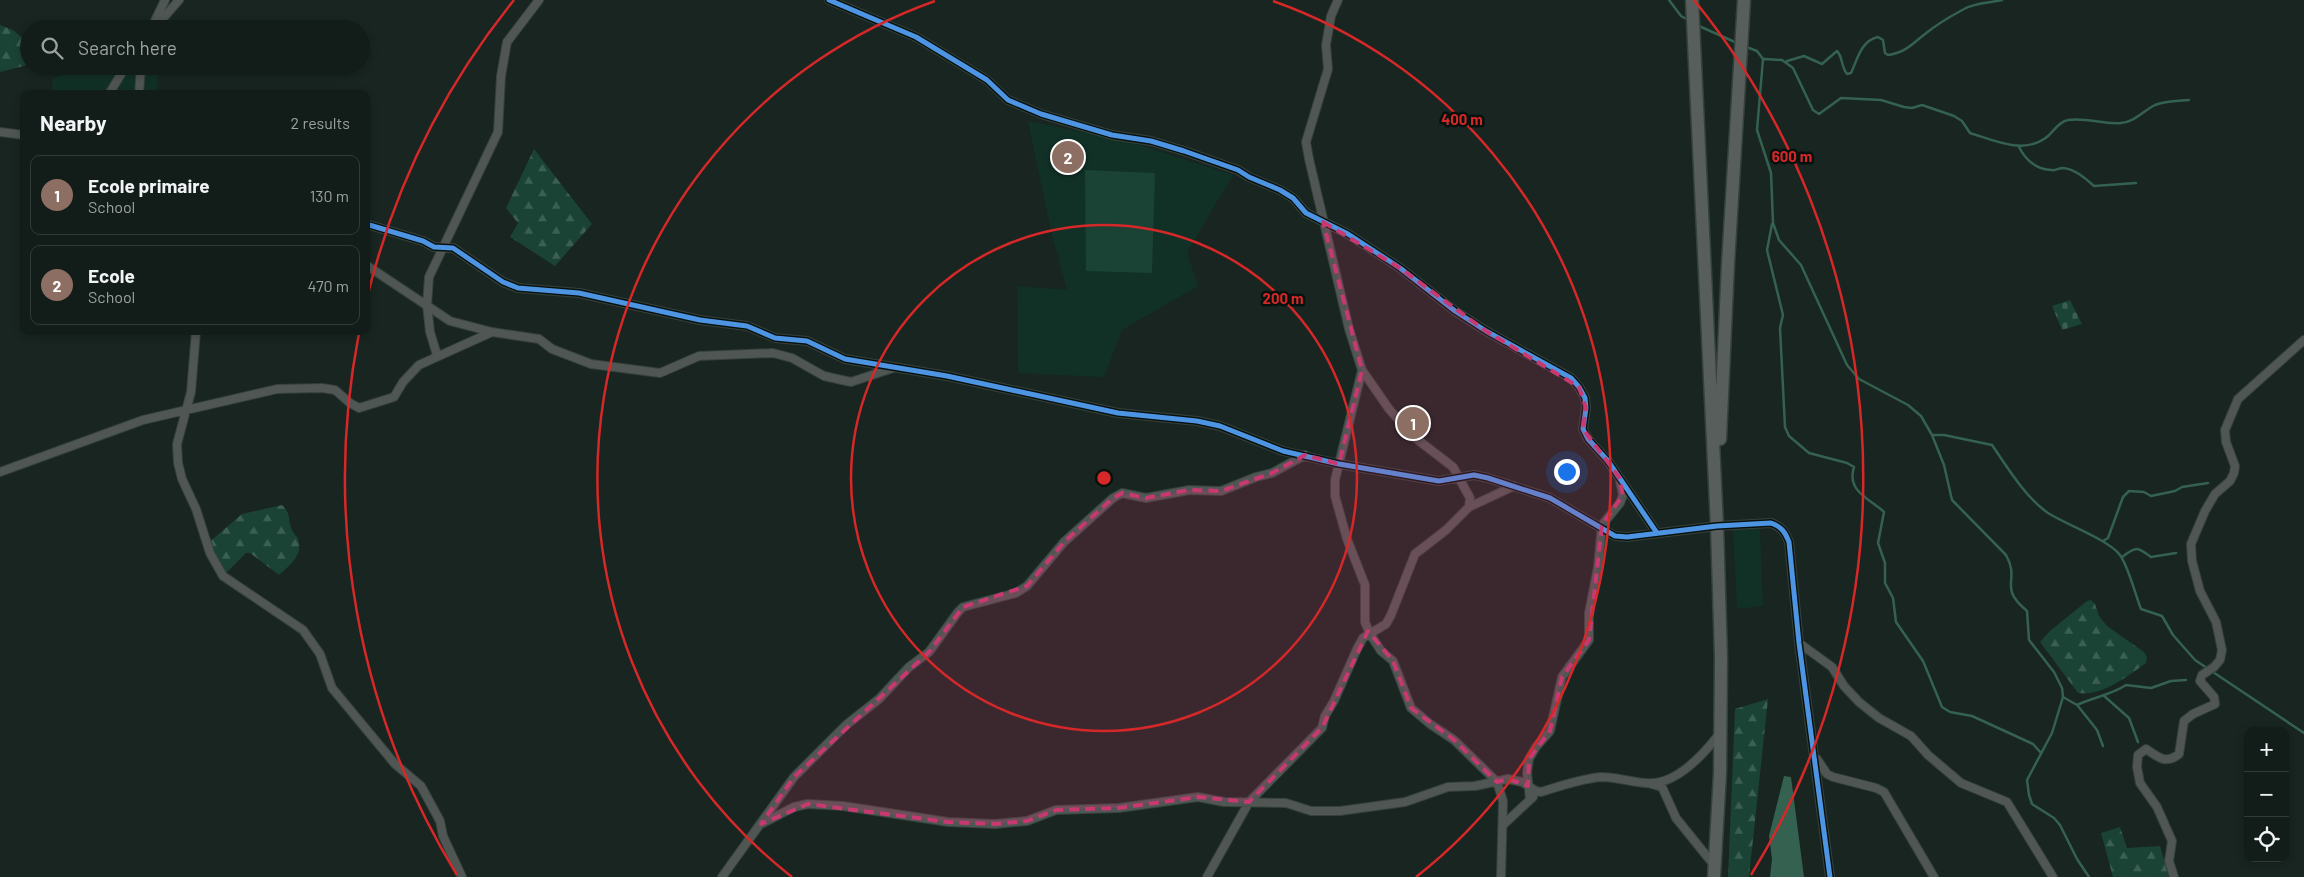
<!DOCTYPE html>
<meta charset="utf-8">
<style>
:root{--surface:#121c18;--page:#1f2925;--text:#f1f3f6;--muted:#9ca1a2;--line:#313a37;--accent:#0f766e}
body{margin:0;font-family:Barlow,sans-serif;background:var(--page);color:var(--text)}
.controls{position:absolute;right:15px;bottom:15px;display:grid;overflow:hidden;border-radius:10px;box-shadow:0 2px 8px #0003}
.controls button{width:45px;height:45px;display:grid;place-items:center;padding:0;border:0;border-bottom:1px solid var(--line);background:var(--surface);color:var(--text);font:25px sans-serif}
.you{position:absolute;left:1566px;top:471px;width:18px;height:18px;margin:-12px;border:4px solid #fff;border-radius:50%;background:#1a73e8;box-shadow:0 0 0 8px #1a73e833}
.badge{display:grid;place-items:center;width:32px;height:32px;border-radius:50%;background:var(--accent);color:#fff;font-size:16px;font-weight:700}
.pin{position:absolute;translate:-50% -50%;border:2px solid #fff;box-shadow:0 1px 5px #0006}
.list{margin:0;padding:0;list-style:none}
h2{display:flex;justify-content:space-between;align-items:center;height:65px;margin:0;padding:0 20px;font-size:21px}
h2 small{font-size:16px;font-weight:400;color:var(--muted)}
.list li{display:grid;grid-template-columns:32px 1fr auto;gap:15px;align-items:center;box-sizing:border-box;height:80px;margin:0 10px 10px;padding:0 10px;border:1px solid var(--line);border-radius:10px}
.list b{display:block;font-size:19px;white-space:nowrap}
.list p{margin:0;font-size:16px;white-space:nowrap;color:var(--muted)}
.list em{font-size:16px;font-style:normal;color:var(--muted)}
.icon{flex:none;width:28px;height:28px;fill:none;stroke:currentColor;stroke-width:2;stroke-linecap:round;stroke-linejoin:round}
.map{position:relative;flex:none;width:2304px;height:877px;overflow:hidden}
.search{position:absolute;background:var(--surface);box-shadow:0 2px 8px #0003;left:20px;top:20px;width:350px;height:55px;display:flex;align-items:center;gap:12px;box-sizing:border-box;padding:0 18px;border-radius:28px;color:var(--muted);font-size:19px}
.panel{position:absolute;background:var(--surface);box-shadow:0 2px 8px #0003;left:20px;top:90px;width:350px;height:245px;border-radius:10px}
.map>svg:first-child{display:block}
</style>
<div class="map">
<svg width="2304" height="877" viewBox="0 0 2304 877">
<defs>
<pattern id="forest-firs" width="22" height="20" patternUnits="userSpaceOnUse" patternTransform="scale(1.25)"><rect width="22" height="20" fill="#1a4335"/><path d="M5 1l3.5 6h-7zM16 11l3.5 6h-7z" fill="#3b5f52"/></pattern>
<pattern id="cemetery-stones" width="16" height="16" patternUnits="userSpaceOnUse" patternTransform="scale(1.25)"><rect width="16" height="16" fill="#1a4335"/><path d="M2 7V4a2 2 0 0 1 4 0v3zM10 15v-3a2 2 0 0 1 4 0v3z" fill="#3b5f52"/></pattern>
</defs>
<rect width="100%" height="100%" fill="#182520"/>
<path fill="#113126" d="M88,66H159L156,94H51L53,78Z
M1028,121L1127,141L1233,175L1187,252L1198,286L1122,330L1104,377L1018,373L1017,286L1067,290L1051,231Z
M1760,528L1763,606L1737,609L1733,530Z"/>
<path fill="url(#forest-firs)" d="M0,25L13,30L29,44V62L24,66L0,72Z
M534,149L592,224L555,266L510,237L518,223L506,208Z
M282,505C292,515 287,518 292,530C293,533 297,536 298,539C304,555 289,566 279,575L250,553H246L223,576L207,544L242,514Z
M2091,600L2095,604L2099,616L2107,626L2144,652L2147,657L2146,663C2128,676 2101,697 2078,693L2040,642L2050,631L2087,601Z
M1768,699L1749,877H1728L1735,709Z
M2120,827L2127,848L2160,846L2169,877H2113L2101,833Z"/>
<path fill="url(#cemetery-stones)" d="M2070,300L2082,324L2062,330L2052,306Z"/>
<path fill="#1a4335" d="M1085,170L1155,173L1152,273L1086,271Z"/>
<path fill="#356150" d="M1784,776L1791,777L1804,877H1770L1772,859L1769,836Z"/>
<g fill="none" stroke-linecap="round" stroke-linejoin="round">
<path stroke="#356150" stroke-width="2.5" d="M1669,0L1681,16L1690,21
M1699,26L1737,43
M1744,46L1757,51L1763,59L1757,130L1771,173L1773,223L1779,240L1801,265L1847,365L1859,379L1908,405L1921,416L1932,435L1944,465L1952,500L2006,555C2021,582 1997,586 2027,611L2029,640L2054,672L2062,688L2063,697L2052,733L2027,780L2029,795L2032,804L2054,818L2060,825L2077,859L2089,877
M1764,59L1782,60L1793,68L1813,110L1819,114L1841,98L1881,100L1904,107L1912,108L1922,105L1954,116L1962,121L1970,133C1993,140 2022,154 2044,139C2053,134 2057,122 2068,120C2086,117 2104,125 2121,123C2135,122 2143,111 2155,105C2165,101 2178,101 2189,100
M1787,61L1804,56L1822,64L1837,51C1843,57 1841,67 1847,74L1851,73C1858,58 1861,41 1878,37L1883,40L1885,53L1888,55C1905,53 1912,44 1925,34C1936,25 1951,16 1964,9C1976,2 1990,3 2002,0
M2019,147C2025,159 2036,170 2052,170C2055,171 2059,168 2063,168C2075,169 2085,178 2094,186L2136,183
M1772,224L1767,250L1783,315L1780,328L1785,427L1789,436L1809,453L1847,463L1854,467C1846,492 1871,499 1884,512L1878,543L1885,563V583L1893,598L1896,622L1923,661L1942,707L1950,712L1972,716L2033,744L2041,753
M1932,435H1944L1992,445C2008,468 2025,497 2048,513C2067,525 2109,540 2120,555C2129,568 2135,594 2141,609L2162,616L2173,635L2195,660L2304,733
M2103,541L2108,538L2123,497L2129,491L2144,492L2151,496L2175,491L2182,487L2208,483
M2122,557C2136,547 2136,546 2151,557L2176,553
M2103,695L2129,718L2138,742
M2063,697L2077,705C2094,697 2111,695 2126,685L2151,688L2171,681L2186,680
M2078,706L2097,730L2103,746"/>
<defs>
<path id="street" d="M829,0L916,37L987,80L1008,100L1041,114L1112,135L1151,141L1184,151L1238,170L1249,177L1280,190L1293,198L1306,213L1348,234L1400,268L1455,311L1486,331L1571,378L1579,387L1585,398L1586,408L1583,429L1588,439L1608,461L1657,533
M153,25L165,0
M154,29L179,0
M109,94L126,66
M139,94L141,66
M0,132L24,135
M366,224L423,241L434,247L453,248L503,282L518,288L579,293L700,320L747,326L775,338L807,341L845,359L947,376L1118,413L1197,421L1220,426L1283,451L1339,464L1439,481L1474,475L1488,478L1550,498L1615,536L1627,537L1717,526L1771,523C1782,527 1785,532 1789,542L1799,643L1830,877
M366,265L450,321L492,332L539,339L552,349L591,364L660,373L699,356L773,353L792,358L824,376L851,382L893,368
M196,331L191,392L177,444L178,463L182,479L196,509L210,553L223,576L303,630L320,654L332,688L395,764L421,786L440,821L443,836L462,877
M437,355L430,332L427,305L429,277L498,132L501,76L507,42L539,0
M1362,370L1335,480V496L1347,539L1365,585V622L1370,634L1381,651L1393,661L1411,708L1430,724L1454,740L1497,782L1503,801L1501,877
M0,472L143,420L277,389L322,388L335,390L350,403L359,408L394,397L403,382L419,365L492,332
M1469,507L1514,486
M1799,643L1832,667L1844,686L1859,702L1879,718L1911,736L1928,755L1961,783L2007,802L2053,877
M1817,759L1827,774L1833,777L1876,788L1884,792L1934,877
M1651,784L1662,787L1676,818L1714,865
M1530,799L1527,773L1529,759L1536,747L1550,731L1562,677L1589,640V613L1598,567L1602,525L1620,503L1623,495L1620,481
M761,824L794,807L808,804L843,806L948,822L995,824L1027,821L1056,810L1119,808L1198,797L1224,802L1286,803L1311,811H1340L1405,802L1448,787L1475,786L1508,779L1522,782L1536,791L1541,792C1560,786 1580,779 1601,777C1616,777 1631,782 1646,783C1676,786 1704,754 1720,733
M1503,825L1533,797
M722,877L794,777L846,725L879,699L909,667L929,652L958,612L963,607L1016,593L1027,586L1064,542L1113,498L1122,493L1146,498L1189,490L1221,491L1256,477L1272,473L1305,455
M1207,877L1249,802L1322,728L1325,716L1334,701L1357,649L1363,638L1386,624L1391,615L1415,554L1446,530L1469,507L1470,498L1453,467L1414,437L1389,409L1362,370L1349,329L1309,159L1306,142L1328,69L1326,45L1331,16L1338,0
M2174,877L2169,861L2172,841L2157,807L2140,783L2137,767L2138,755L2146,749C2159,757 2165,765 2179,754L2184,721L2193,714L2215,704L2214,697L2200,681L2202,675L2214,667L2220,660L2222,650L2216,622L2200,591L2192,561L2191,544L2205,511L2215,494L2230,481L2234,473L2235,466L2226,442L2225,430L2238,399L2304,340"/>
<path id="primary" d="M1692,0L1717,526L1721,657L1720,773L1714,877
M1720,439L1728,264L1744,0"/>
</defs>
<use href="#street" stroke="#35413b" stroke-width="10"/>
<use href="#primary" stroke="#35413b" stroke-width="15"/>
<use href="#street" stroke="#505653" stroke-width="8"/>
<use href="#primary" stroke="#575e5b" stroke-width="12"/>
<defs>
<path id="cycleway" d="M829,0L916,37L987,80L1008,100L1041,114L1112,135L1151,141L1184,151L1238,170L1249,177L1280,190L1293,198L1306,213L1348,234L1400,268L1455,311L1486,331L1571,378L1579,387L1585,398L1586,408L1583,429L1588,439L1608,461L1657,533
M366,224L423,241L434,247L453,248L503,282L518,288L579,293L700,320L747,326L775,338L807,341L845,359L947,376L1118,413L1197,421L1220,426L1283,451L1339,464L1439,481L1474,475L1488,478L1550,498L1615,536L1627,537L1717,526L1771,523C1782,527 1785,532 1789,542L1799,643L1830,877"/>
</defs>
<use href="#cycleway" stroke="#07110d" stroke-width="8"/>
<use href="#cycleway" stroke="#4d94e3" stroke-width="5"/>
</g>
<path fill="#c73970" fill-opacity="0.2" stroke="#c73970" stroke-width="4" stroke-dasharray="10 6" stroke-linejoin="round" d="M1323,222L1400,268L1486,331L1579,387L1586,408L1583,429L1619,477L1623,495L1602,525L1589,640L1562,677L1550,731L1529,759L1528,786L1508,779L1497,782L1454,740L1411,708L1393,661L1368,631L1322,728L1249,802L1198,797L1119,808L1056,810L1027,821L995,824L948,822L808,804L761,824L794,777L929,652L963,607L1027,586L1064,542L1113,498L1122,493L1146,498L1189,490L1221,491L1272,473L1305,455L1339,464L1362,370Z"/>
<g fill="none" stroke="#d62828" stroke-width="2.5">
<circle cx="1104" cy="478" r="253"/>
<path d="M792 877A506 506 0 0 1 935 1M1273 1A506 506 0 0 1 1416 877"/>
<path d="M457 875A759 759 0 0 1 359 333M368 294A759 759 0 0 1 514 0M1694 0A759 759 0 0 1 1751 875"/>
</g>
<circle cx="1104" cy="478" r="8" fill="#d62828" stroke="#07110d" stroke-width="2.5"/>
<g font-size="15" text-anchor="middle" font-weight="bold" fill="#d62828" stroke="#07110d" stroke-width="5" stroke-linejoin="round" paint-order="stroke">
<text x="1462" y="125">400 m</text>
<text x="1792" y="162">600 m</text>
<text x="1283" y="304">200 m</text>
</g>
</svg>
<div class="controls">
<button>+</button>
<button>−</button>
<button><svg class="icon" aria-label="locate" viewBox="0 0 24 24"><circle cx="12" cy="12" r="6"/><path d="M12 2v4M12 18v4M2 12h4M18 12h4"/></svg></button>
</div>
<div class="you"></div>
<div class="pin badge" style="left:1413px;top:423px;background:#8d6e63">1</div>
<div class="pin badge" style="left:1068px;top:157px;background:#8d6e63">2</div>
<div class="search"><svg class="icon" aria-label="search" viewBox="0 0 24 24"><circle cx="10" cy="10" r="6"/><path d="M15 15l6 6"/></svg>Search here</div>
<section class="panel">
<h2>Nearby<small>2 results</small></h2>
<ul class="list">
<li><span class="badge" style="background:#8d6e63">1</span><div><b>Ecole primaire</b><p>School</p></div><em>130 m</em></li>
<li><span class="badge" style="background:#8d6e63">2</span><div><b>Ecole</b><p>School</p></div><em>470 m</em></li>
</ul>
</section>
</div>
